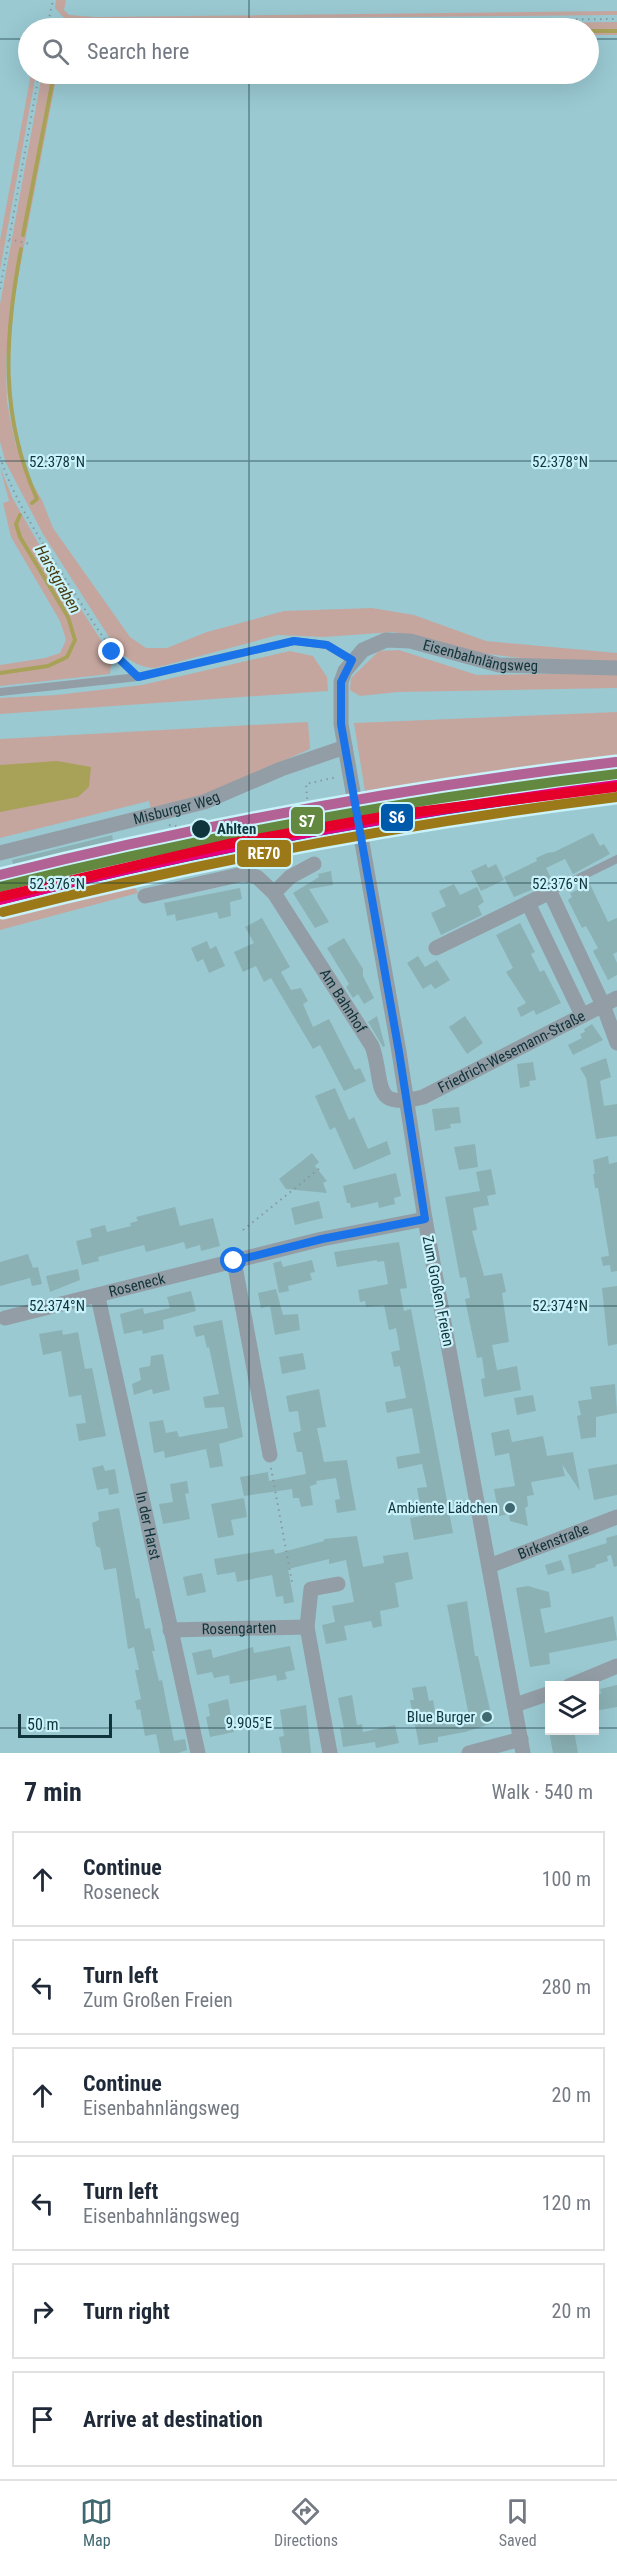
<!DOCTYPE html>
<meta charset="utf-8">
<style>
:root{--surface:#fff;--page:#f6f6f7;--text:#1f2937;--muted:#747a83;--line:#e0e1e3;--accent:#406870}
body{margin:0;font-family:"Roboto Condensed",sans-serif;background:var(--page);color:var(--text)}
.controls{position:absolute;right:18px;bottom:18px;display:grid;overflow:hidden;border-radius:0px;box-shadow:0 6px 24px #0002}
.controls button{width:54px;height:54px;display:grid;place-items:center;padding:0;border:0;border-bottom:2px solid var(--line);background:var(--surface);color:var(--text);font:30px sans-serif}
.scale{position:absolute;left:18px;bottom:15px;width:94px;box-sizing:border-box;padding-left:6px;border:3px solid #10343b;border-top:0;font-size:16px;line-height:21px;white-space:nowrap;color:#10343b;-webkit-text-stroke:4px #caf2fa;paint-order:stroke}
.stop{position:absolute;width:18px;height:18px;margin:-14px;border:4px solid #1a73e8;border-radius:50%;background:#fff}
.stop.end{background:#1a73e8;border-color:#fff;box-shadow:0 2px 6px #0008}
.list{margin:0;padding:0;list-style:none}
h2{display:flex;justify-content:space-between;align-items:center;height:78px;margin:0;padding:0 24px;font-size:26px}
h2 small{font-size:20px;font-weight:400;color:var(--muted)}
.list li{display:grid;grid-template-columns:39px 1fr auto;gap:18px;align-items:center;box-sizing:border-box;height:96px;margin:0 12px 12px;padding:0 12px;border:2px solid var(--line);border-radius:0px}
.list b{display:block;font-size:22px;white-space:nowrap}
.list p{margin:0;font-size:20px;white-space:nowrap;color:var(--muted)}
.list em{font-size:20px;font-style:normal;color:var(--muted)}
.icon{flex:none;width:33px;height:33px;fill:none;stroke:currentColor;stroke-width:2;stroke-linecap:round;stroke-linejoin:round}
.map{position:relative;flex:none;width:617px;height:1753px;overflow:hidden}
.search{position:absolute;background:var(--surface);box-shadow:0 6px 24px #0002;left:18px;right:18px;top:18px;height:66px;display:flex;align-items:center;gap:15px;box-sizing:border-box;padding:0 21px;border-radius:33px;color:var(--muted);font-size:22px}
.sheet{height:726px;background:var(--surface)}
nav{display:flex;justify-content:space-around;align-items:center;box-sizing:border-box;height:84px;border-top:2px solid var(--line);background:var(--surface);font-size:16px;color:var(--muted)}
nav a{display:grid;justify-items:center;gap:3px}
nav .on{color:var(--accent)}
.map>svg:first-child{display:block}
</style>
<div class="map">
<svg width="617" height="1753" viewBox="0 0 617 1753">
<rect width="100%" height="100%" fill="#9ac9d2"/>
<path fill="#c5a69f" d="M56,0H66L64,10L69,15L95,17L617,11V15L80,20L65,19L55,8Z
M617,22V35H589L588,28H59Z
M31,74H36L0,270V240Z
M42,74H57L9,324L6,364L7,402L15,442L26,473L42,500L53,528L130,637L146,648H167L207,632L284,611L372,608L414,615L486,641L617,653V662L537,660L463,651L394,632L324,637L278,635L155,668C139,668 127,659 116,648L43,534L6,463L0,442V304Z
M0,467L13,499L40,546L112,657L110,674L0,686V665L45,658L60,653L66,640L60,621L11,537L3,503L9,501Z
M399,650L477,675L617,673V688L398,692L360,696L350,690L351,678L379,651Z
M290,651L313,656L327,677L328,691L0,714V698L56,695L142,685Z
M617,712V764L365,791L354,723Z
M308,722L310,749L208,794L151,809L149,801L0,838V739Z
M134,886L138,893L0,930V917Z"/>
<path fill="#a8a158" d="M57,761L91,767L89,787L78,797L0,812V765Z"/>
<g fill="none" stroke-linecap="round" stroke-linejoin="round">
<path stroke="#a8a158" stroke-width="4" d="M588,31H617
M23,235L54,74
M21,249C4,339 0,416 37,499L32,503
M0,673L48,666L67,657L75,640L68,617L20,537L16,524L20,515"/>
</g>
<path fill="#8bb1b4" d="M593,833L600,846L604,844L610,854L573,874L565,859L546,868L551,878L547,880L548,883L514,897L504,877L537,861L536,858L547,853L554,852Z
M112,835L115,850L99,854L98,851L15,871L12,860Z
M486,864L488,868L496,864L504,880L481,891L471,871Z
M331,871L333,885L309,889L329,922L315,928L293,893L319,877L318,874Z
M588,880L608,922L617,918V952L613,954L617,963V975L608,980L593,951L598,948L586,926L582,928L568,900L572,897L570,893L580,889L578,885Z
M454,884L460,895L477,887L484,902L478,906L482,915L441,935L431,913L446,906L439,891Z
M240,888L242,899L230,902L231,916L219,919L217,912L176,921L175,914L167,916L164,903Z
M262,918L290,967L281,972L291,990L301,988L308,1001L303,1004L313,1027L329,1019L355,1070L360,1068L366,1081L344,1091L320,1045L313,1049L271,978L264,982L256,966L243,972L234,952L254,943L245,927Z
M520,923L535,952L531,954L540,972L544,970L561,1003L536,1015L534,1010L521,1017L517,1008L526,1003L506,972L513,968L496,935Z
M344,938L363,969V976L374,998L364,1004L358,994L353,998L346,987L349,984L327,948Z
M207,941L210,949L216,946L225,966L209,973L203,959L197,962L191,948Z
M418,956L425,967L437,960L450,980L435,989L431,984L423,989L407,963Z
M377,1016L385,1046L383,1047L368,1022Z
M465,1016L483,1043L467,1054L449,1027Z
M592,1024L603,1040L573,1055L568,1045L582,1038L580,1034L585,1032L584,1029Z
M606,1058L611,1077L600,1081L604,1106L617,1104V1136L596,1139L586,1078L580,1068Z
M533,1062L536,1080L529,1081L530,1086L520,1088L517,1064Z
M335,1088L349,1120L354,1117L368,1149L387,1141L391,1154L354,1170L335,1127L330,1130L315,1096Z
M459,1107L461,1123L450,1124L451,1128L435,1131L432,1109Z
M475,1144L478,1167L459,1170L454,1147Z
M312,1153L319,1162L315,1166L327,1181L323,1183L327,1193L286,1189L279,1179Z
M608,1156L609,1164L617,1162V1271L611,1272L610,1265L603,1266L601,1257L609,1256L598,1188H595L593,1174H595L593,1160Z
M491,1169L496,1194L487,1196L489,1205L473,1208L477,1230L472,1231L484,1276L502,1273L506,1292L502,1293L509,1342L492,1345L497,1370L517,1366L521,1390L484,1397L481,1379L485,1378L482,1357L477,1358L465,1299L470,1298L466,1277L460,1278L445,1197L480,1191L476,1172Z
M396,1173L401,1196L394,1198L395,1204L379,1208L378,1202L351,1208L350,1203H347L343,1186Z
M319,1201L323,1218L295,1225L291,1208Z
M175,1207L180,1226L213,1218L220,1246L201,1251L200,1245L186,1249L184,1242L146,1252L144,1245L98,1257L99,1261L82,1265L76,1241L92,1237L90,1229L105,1225L107,1232L131,1226L130,1223L138,1221L136,1217Z
M399,1242L407,1288L400,1289L404,1311L411,1309L453,1533L414,1540L410,1518L422,1516L417,1488L427,1487L422,1464L398,1469L396,1457L420,1453L412,1408L387,1413L385,1402L406,1398L400,1366L394,1367L391,1352L400,1350L396,1328L389,1330L384,1305L366,1307L365,1301L360,1302L358,1290L388,1284L384,1261L377,1262V1260L337,1267L334,1252Z
M28,1254L33,1268L38,1267L42,1284L32,1286L30,1278L0,1286V1262Z
M312,1260L315,1272L310,1273L312,1280L288,1286L289,1291L279,1293L273,1263L281,1261L283,1267Z
M78,1269L80,1280L50,1292L46,1276Z
M617,1286V1344L608,1346L602,1288Z
M276,1289L283,1315L298,1314L300,1330L275,1335L270,1306L261,1308L258,1293Z
M191,1291L196,1311L163,1320L164,1329L143,1334L142,1330L124,1334L120,1314L143,1308L144,1314L170,1308L167,1297Z
M222,1320L243,1437L219,1444L223,1466L210,1468L206,1449L165,1458L164,1451L154,1453L149,1422L163,1420L166,1433L177,1431L179,1437L228,1428L224,1407L205,1408L203,1397L219,1394L209,1347L207,1348L204,1335L196,1337L193,1326Z
M62,1330L63,1335L78,1332L85,1369L92,1368L106,1436L79,1441L76,1424L86,1423L81,1395L69,1397L61,1351L43,1355L39,1334Z
M303,1353L306,1369L282,1374L279,1357Z
M163,1354L170,1390L153,1394L152,1389L134,1395L132,1384L141,1380L139,1368L150,1366L151,1356Z
M615,1384L617,1413L596,1417V1437L581,1439L577,1416L581,1415L578,1401L592,1399L590,1387Z
M319,1389L326,1427L317,1428L324,1462L347,1460L356,1510L337,1513L335,1500L340,1499L336,1478L316,1481L317,1484L310,1486L313,1505L301,1507L299,1498H293L292,1489L244,1496L240,1477L268,1472L269,1481L306,1474L302,1452H297L293,1433L301,1431L298,1411L289,1412L286,1396Z
M533,1395L536,1411L517,1415L514,1398Z
M509,1429L512,1442L543,1436L547,1456L573,1452L580,1491L562,1464L565,1476L531,1482L534,1495L527,1496L528,1506L525,1508L528,1526L510,1521L509,1514L499,1516L494,1489L515,1486L509,1453L495,1456L491,1433Z
M617,1464V1495L594,1500L588,1469Z
M103,1465L105,1471L115,1469L119,1493L109,1495L108,1488L97,1490L92,1468Z
M187,1481L189,1493L185,1494L190,1519L163,1524L159,1504L173,1502L170,1484Z
M244,1498L247,1517L231,1520L234,1535L218,1538L211,1504Z
M119,1508L136,1599L139,1598L145,1629L150,1628L155,1651H152L159,1681L162,1680L174,1741L185,1739L187,1750L178,1753H160L156,1734L145,1736L140,1709L137,1710L135,1701L141,1699L135,1670H139L134,1647L128,1649L116,1568L104,1570L100,1548L96,1546L92,1523L99,1520L98,1512Z
M617,1535V1566L614,1567L611,1555L607,1556L608,1561L595,1565L596,1567L572,1574L568,1555L607,1543L606,1538Z
M357,1536L363,1567L384,1563L383,1556L408,1552L413,1579L395,1583L399,1607L380,1611L382,1626L373,1628L371,1621L344,1626L347,1640L326,1644L322,1625L335,1622L332,1606L354,1602L346,1560L329,1564V1559L288,1569L294,1602L284,1604L283,1596L276,1597L272,1575L237,1582L235,1572L217,1575L214,1559L274,1549L275,1554L324,1541V1539Z
M561,1560L565,1570L548,1575L545,1565Z
M202,1573L206,1592L187,1596L183,1577Z
M528,1586L549,1592L551,1607L540,1609L545,1633L613,1616L617,1640L549,1653L550,1664L530,1667L516,1588Z
M467,1601L475,1656H478L493,1723L465,1732L438,1737V1742L419,1745L410,1700H414L412,1688L426,1686L429,1701L433,1700L437,1722L469,1716L447,1605Z
M290,1646L295,1670L285,1672L287,1679L277,1681L276,1675L230,1684L229,1675L214,1678L212,1672L197,1675L192,1653L211,1649L213,1658L253,1647L254,1653Z
M617,1685V1707L594,1711V1695L601,1694L600,1689Z
M352,1695L357,1725L362,1724L363,1732L395,1725L399,1743L376,1748L375,1742L343,1747L340,1728H344L338,1698Z
M228,1699L234,1732L210,1737L206,1717L210,1716L208,1704Z
M306,1705L311,1753H282L279,1737L284,1736L280,1710Z
M549,1731H574L578,1753H553Z"/>
<g fill="none" stroke-linecap="round" stroke-linejoin="round">
<path stroke="#87979e" stroke-width="2" stroke-dasharray="1.5 4.5" stroke-linecap="butt" d="M48,24L617,19
M47,28L53,0
M9,239L30,244
M0,289L39,74
M0,457C16,505 46,548 73,591C91,618 106,646 130,669
M308,811L306,784L337,777
M169,825L188,828L189,835
M114,840L117,851
M12,865L15,877
M243,1230L320,1168
M271,1468L292,1582"/>
<path stroke="#939da5" stroke-width="8" d="M0,692L138,677L294,641L327,645L352,660
M550,892L617,859"/>
<g stroke="#939da5" stroke-width="15">
<path id="s1" d="M0,853L204,802L281,769L345,747"/>
<path d="M274,893L290,877L314,864"/>
<path id="s2" d="M145,896L243,874L257,877L274,893L372,1046C385,1082 369,1111 423,1097L617,998"/>
<path d="M436,948L528,903"/>
<path d="M582,1015L528,903L550,892L603,1005L617,1043"/>
<path d="M234,1261L270,1455"/>
<path id="s3" d="M98,1297L198,1753"/>
<path id="s4" d="M5,1318L322,1239L425,1219"/>
<path id="s5" d="M489,1566L617,1517"/>
<path d="M307,1627L311,1589L338,1584"/>
<path id="s6" d="M170,1630L307,1627L330,1753"/>
<path d="M569,1686L617,1666"/>
<path d="M515,1705L550,1693"/>
<path d="M469,1753L521,1739"/>
<path id="s7" d="M523,1753L425,1219L399,1052L341,724V682L345,671L363,650L386,640L410,641L499,665L617,668"/>
</g>
<defs>
<path id="rail-1" d="M0,887C204,836 409,799 617,774"/>
<path id="rail-2" d="M3,899C206,848 410,811 617,786"/>
<path id="rail-3" d="M0,875C203,824 408,787 616,762"/>
<path id="rail-4" d="M0,900C204,848 409,811 617,785"/>
<path id="rail-5" d="M3,912C206,860 410,823 617,797"/>
<path id="rail-6" d="M0,897L228,844L393,815L615,787"/>
</defs>
<use href="#rail-1" stroke="#caf2fa" stroke-width="15"/>
<use href="#rail-2" stroke="#caf2fa" stroke-width="15"/>
<use href="#rail-3" stroke="#caf2fa" stroke-width="15"/>
<use href="#rail-4" stroke="#caf2fa" stroke-width="15"/>
<use href="#rail-5" stroke="#caf2fa" stroke-width="15"/>
<use href="#rail-6" stroke="#caf2fa" stroke-width="15"/>
<use href="#rail-1" stroke="#62893f" stroke-width="10"/>
<use href="#rail-2" stroke="#005aab" stroke-width="10"/>
<use href="#rail-3" stroke="#b26295" stroke-width="10"/>
<use href="#rail-4" stroke="#e5007d" stroke-width="10"/>
<use href="#rail-5" stroke="#9b7818" stroke-width="10"/>
<use href="#rail-6" stroke="#e4002b" stroke-width="10"/>
</g>
<g fill="none" stroke-linecap="round" stroke-linejoin="round">
<path stroke="#1a73e8" stroke-width="8" d="M112,652L138,677L294,641L327,645L352,660L341,682V724L399,1052L425,1219L322,1239L234,1261"/>
</g>
<path fill="none" stroke="#10343b" stroke-width="1.5" stroke-opacity="0.45" d="M249,0V28M0,39H28M588,39H617M249,74V1753M0,461H617M0,883H617M0,1306H617M0,1728H550M594,1728H617"/>
<circle fill="#10343b" stroke="#caf2fa" stroke-width="2" cx="201" cy="829" r="10"/>
<g fill="#406870" stroke="#caf2fa" stroke-width="2">
<circle cx="510" cy="1508" r="6"/>
<circle cx="487" cy="1717" r="6"/>
</g>
<g text-anchor="middle" dominant-baseline="central" stroke-width="4.5" stroke-linejoin="round" paint-order="stroke">
<g font-size="15" fill="#10343b" stroke="#caf2fa">
<text stroke="none"><textPath href="#s7" startOffset="1248">Eisenbahnlängsweg</textPath></text>
<text stroke="none"><textPath href="#s1" startOffset="182">Misburger Weg</textPath></text>
<text stroke="none"><textPath href="#s2" startOffset="266">Am Bahnhof</textPath></text>
<text stroke="none"><textPath href="#s2" startOffset="510">Friedrich-Wesemann-Straße</textPath></text>
<text stroke="none"><textPath href="#s4" startOffset="136">Roseneck</textPath></text>
<text transform="translate(438 1291) rotate(79)">Zum Großen Freien</text>
<text stroke="none"><textPath href="#s3" startOffset="234">In der Harst</textPath></text>
<text stroke="none"><textPath href="#s5" startOffset="69">Birkenstraße</textPath></text>
<text stroke="none"><textPath href="#s6" startOffset="69">Rosengarten</textPath></text>
</g>
<g font-size="15" font-weight="bold" fill="#10343b" stroke="#caf2fa" text-anchor="start">
<text x="217" y="829">Ahlten</text>
</g>
<g font-size="15" fill="#10343b" stroke="#caf2fa" text-anchor="end">
<text x="498" y="1508">Ambiente Lädchen</text>
<text x="475" y="1717">Blue Burger</text>
</g>
<g font-size="16" font-style="italic" fill="#473a0e" stroke="#caf2fa">
<text transform="translate(58 579) rotate(60)">Harstgraben</text>
</g>
</g>
<g font-size="15" text-anchor="middle" fill="#10343b" stroke="#caf2fa" stroke-width="4.5" stroke-linejoin="round" paint-order="stroke">
<text x="57" y="467">52.378°N</text>
<text x="560" y="467">52.378°N</text>
<text x="57" y="889">52.376°N</text>
<text x="560" y="889">52.376°N</text>
<text x="57" y="1311">52.374°N</text>
<text x="560" y="1311">52.374°N</text>
<text x="249" y="1728">9.905°E</text>
</g>
<g stroke="#caf2fa" stroke-width="2">
<rect x="380" y="803" width="34" height="29" rx="6" fill="#005aab"/>
<rect x="290" y="806" width="34" height="29" rx="6" fill="#62893f"/>
<rect x="236" y="839" width="56" height="29" rx="6" fill="#9b7818"/>
</g>
<g font-size="16" text-anchor="middle" font-weight="bold" fill="#fff">
<text x="397" y="823">S6</text>
<text x="307" y="827">S7</text>
<text x="264" y="859">RE70</text>
</g>
</svg>
<div class="controls">
<button><svg class="icon" aria-label="layers" viewBox="0 0 24 24"><path d="M12 4l9 5-9 5-9-5zM3 14l9 5 9-5"/></svg></button>
</div>
<div class="scale">50 m</div>
<div class="stop" style="left:234px;top:1261px"></div>
<div class="stop end" style="left:112px;top:652px"></div>
<div class="search"><svg class="icon" aria-label="search" viewBox="0 0 24 24"><circle cx="10" cy="10" r="6"/><path d="M15 15l6 6"/></svg>Search here</div>
</div>
<section class="sheet">
<h2>7 min<small>Walk · 540 m</small></h2>
<ul class="list">
<li><svg class="icon" aria-label="ahead" viewBox="0 0 24 24"><path d="M12 20V5M6 11l6-6 6 6"/></svg><div><b>Continue</b><p>Roseneck</p></div><em>100 m</em></li>
<li><svg class="icon" aria-label="left" viewBox="0 0 24 24"><path d="M17 20v-9H6M10 6l-5 5 5 5"/></svg><div><b>Turn left</b><p>Zum Großen Freien</p></div><em>280 m</em></li>
<li><svg class="icon" aria-label="ahead" viewBox="0 0 24 24"><path d="M12 20V5M6 11l6-6 6 6"/></svg><div><b>Continue</b><p>Eisenbahnlängsweg</p></div><em>20 m</em></li>
<li><svg class="icon" aria-label="left" viewBox="0 0 24 24"><path d="M17 20v-9H6M10 6l-5 5 5 5"/></svg><div><b>Turn left</b><p>Eisenbahnlängsweg</p></div><em>120 m</em></li>
<li><svg class="icon" aria-label="right" viewBox="0 0 24 24"><path d="M7 20v-9h11M14 6l5 5-5 5"/></svg><div><b>Turn right</b></div><em>20 m</em></li>
<li><svg class="icon" aria-label="arrive" viewBox="0 0 24 24"><path d="M6 21V4h12l-3 4 3 4H6"/></svg><div><b>Arrive at destination</b></div></li>
</ul>
</section>
<nav>
<a class="on"><svg class="icon" aria-label="map" viewBox="0 0 24 24"><path d="M3 6l6-2 6 2 6-2v14l-6 2-6-2-6 2zM9 4v14M15 6v14"/></svg>Map</a>
<a><svg class="icon" aria-label="directions" viewBox="0 0 24 24"><path d="M12 3l9 9-9 9-9-9zM9 14v-3h6M13 9l2 2-2 2"/></svg>Directions</a>
<a><svg class="icon" aria-label="saved" viewBox="0 0 24 24"><path d="M7 4h10v16l-5-4-5 4z"/></svg>Saved</a>
</nav>
